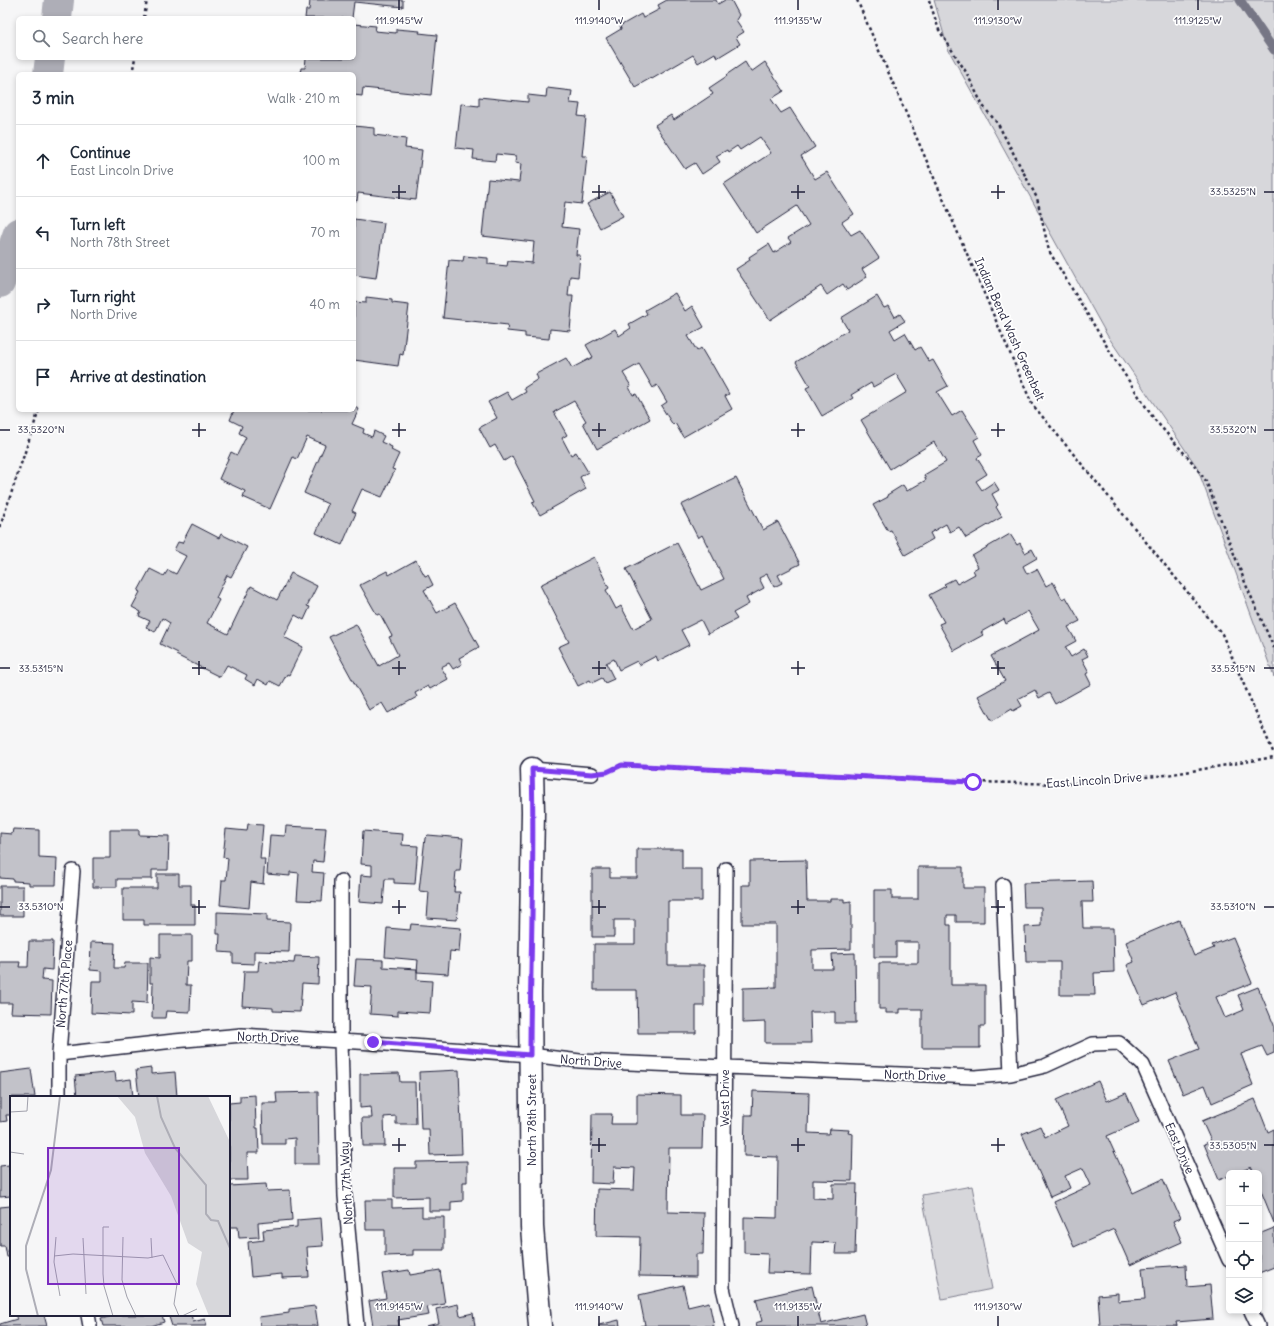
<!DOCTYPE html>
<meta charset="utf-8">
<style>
:root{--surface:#fff;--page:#f6f6f7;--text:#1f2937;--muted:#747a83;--line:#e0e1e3}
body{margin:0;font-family:Delius,sans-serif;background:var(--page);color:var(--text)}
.controls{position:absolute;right:12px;bottom:12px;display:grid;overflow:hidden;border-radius:6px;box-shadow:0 2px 6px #0003}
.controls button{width:36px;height:36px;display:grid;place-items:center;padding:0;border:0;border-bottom:1px solid var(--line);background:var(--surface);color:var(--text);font:20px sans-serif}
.stop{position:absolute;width:12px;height:12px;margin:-9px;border:3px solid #7c3aed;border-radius:50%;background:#fff}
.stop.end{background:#7c3aed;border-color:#fff;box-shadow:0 1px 4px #0008}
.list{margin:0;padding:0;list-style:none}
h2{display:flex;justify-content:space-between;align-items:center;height:52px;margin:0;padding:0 16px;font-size:17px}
h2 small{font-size:13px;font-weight:400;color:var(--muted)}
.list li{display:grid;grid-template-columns:26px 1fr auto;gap:12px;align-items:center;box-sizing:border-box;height:72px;padding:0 16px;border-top:1px solid var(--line)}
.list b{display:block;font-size:15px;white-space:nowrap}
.list p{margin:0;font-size:13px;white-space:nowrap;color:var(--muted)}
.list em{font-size:13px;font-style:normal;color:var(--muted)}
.icon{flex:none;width:22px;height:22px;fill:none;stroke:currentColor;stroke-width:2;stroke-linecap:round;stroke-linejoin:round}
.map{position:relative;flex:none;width:1274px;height:1326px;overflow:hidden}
.search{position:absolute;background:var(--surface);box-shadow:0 2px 6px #0003;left:16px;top:16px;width:340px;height:44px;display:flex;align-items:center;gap:10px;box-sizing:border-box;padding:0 14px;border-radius:6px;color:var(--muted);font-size:15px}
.panel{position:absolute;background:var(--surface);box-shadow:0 2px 6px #0003;left:16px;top:72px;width:340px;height:340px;border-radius:6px}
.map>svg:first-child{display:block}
</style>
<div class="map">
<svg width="1274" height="1326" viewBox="0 0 1274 1326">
<rect width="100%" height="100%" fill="#f6f6f7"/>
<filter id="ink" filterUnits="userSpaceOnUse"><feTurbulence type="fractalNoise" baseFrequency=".025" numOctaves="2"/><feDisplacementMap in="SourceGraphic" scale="8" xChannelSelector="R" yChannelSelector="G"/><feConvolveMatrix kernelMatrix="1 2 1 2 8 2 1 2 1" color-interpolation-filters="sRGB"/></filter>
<g filter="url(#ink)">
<path fill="#d7d7db" stroke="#7c7c8b" d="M934,0H1274V677L1197,467L1107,335L948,49Z
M972,1186L992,1289L942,1299L922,1195Z"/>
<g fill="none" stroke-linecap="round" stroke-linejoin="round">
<path stroke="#767685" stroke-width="9" d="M1240,0L1274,50"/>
<path stroke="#aeaeb7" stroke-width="30" d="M57,18L59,0
M48,74L50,58
M0,283L18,233"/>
</g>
<path fill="#c2c2c9" stroke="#22223b" d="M310,0H403V7L354,2L352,18H305L306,10H309Z
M667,0H716L718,4L725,0H731L739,15L736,20L744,32L736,37L740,44L717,58L715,53L698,63L693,55L652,79L651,78L635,87L606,38L621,29L620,26L641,14L643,18L660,9L658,5Z
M354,24L376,26L375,31L396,33V29L420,31L419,33L437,35L431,95L363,88L362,96L354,95V74H300L301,68H305L306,58H354Z
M745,62L751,72L765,62L784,91L771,99L781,113L790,108L815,147L801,156L815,179L827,172L854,214L842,222L851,235L860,230L879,258L862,269L867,277L847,290L843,284L827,295L821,286L770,320L736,269L750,260L749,257L769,244L774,253L791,242L788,238L809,225L797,206L756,233L724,184L771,153L760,137L740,150L737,146L728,152L727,150L716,156L720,162L702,174L695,163L685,169L655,125L671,115L674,120L713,94L709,88L727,76L726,75Z
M547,88L572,91L570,103L580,104L578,116L586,117L582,156H587L582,204L565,202L562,227L579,229L576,255H580L578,277L570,276L568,296H573L570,331L550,329L549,339L525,337V333L507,331L508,325L443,318L449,260L463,261L464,256L488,258V264L507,266L508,261L532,263L534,242L482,236L488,179L519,182L521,164L515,163L516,156L496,154L495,161L473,159L474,150L456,148L461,104L479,106V97L528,102V95L546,97Z
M354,126L374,128V135L406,139L405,148L422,150L416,200L358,193L357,201L354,200Z
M610,192L623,216L600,228L587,204Z
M354,219L384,223L376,278L354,275Z
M675,293L685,311L692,306L704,327L688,336L697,351L701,348L711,365L712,364L729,394L725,396L732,409L683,437L675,423L673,425L661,406L667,402L657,385L653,388L639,364L623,373L631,386L629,387L633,395L636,394L650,419L597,449L583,423L586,421L574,401L554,412L567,435L562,438L571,455L576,452L588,472L580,477L586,489L540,515L532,502L535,501L512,456L504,461L495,445L490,448L479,428L497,418L488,402L507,392L512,400L526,392L524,388L538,379L536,374L566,358L572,368L593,357L586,345L615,329L619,336L631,328L629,324L647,314L645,310Z
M877,296L884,308L889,306L895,317L900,314L905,321L890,330L895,339L905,333L915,350L920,347L929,362L933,360L948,386L937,392L952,416L962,410L979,437L974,440L982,455L977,458L987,474L976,481L982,490L994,482L999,490L992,494L998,505L996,507L1002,517L966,538L959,527L950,532L946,524L930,533L933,539L905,555L891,530L888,531L873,505L888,497L887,495L903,485L907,491L926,480L924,475L946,462L934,442L890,469L861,420L907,392L896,374L873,387L871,383L851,395L853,398L822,416L806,388L810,386L796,362L848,330L841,318Z
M366,297L392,300V303L409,305L403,355L400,354L398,366L354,360V302L366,303Z
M354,407L359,409L352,424L364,429L363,433L372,437L374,431L384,436L381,442L392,447L391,450L399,454L392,469L395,470L382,497L362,489L352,511L356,513L342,545L316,533L328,504L304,493L325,445L307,437L297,459L293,457L270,509L243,497L245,491L219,479L231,452L237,455L246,437L239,433L242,426L230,420L234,410H354Z
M736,478L763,530L778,522L800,564L778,575L782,583L774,587L767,574L759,578L764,588L746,598L749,604L733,613L737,619L708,634L701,620L681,630L689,645L658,661L656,656L639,665L637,661L619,670L614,659L606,663L614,679L605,683L602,678L592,683L590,680L578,686L558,647L569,642L540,585L594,557L609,588L606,590L616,609L621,606L633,629L652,619L626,569L677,543L701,590L724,579L702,535L698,538L681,505Z
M192,524L219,538L221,534L247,547L231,577L227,575L216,598L219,600L207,623L228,634L251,586L277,600L291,573L317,586L307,606L310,607L304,620L295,615L284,637L303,647L289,675L287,674L280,686L270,681L268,685L258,679L255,685L245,679L247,675L227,665L220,677L176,655L178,653L160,644L170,623L162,618L155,632L146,627L150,621L139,616L141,612L132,607L140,592L138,591L150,569L164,576L168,570L176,574L186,556L174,550L178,542L182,543Z
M1010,534L1017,545L1020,543L1025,553L1032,549L1037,558L1023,566L1027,574L1037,569L1046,586L1053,582L1062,599L1066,597L1080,621L1068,627L1076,641L1065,647L1071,657L1084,649L1088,656L1082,659L1089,672L1086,674L1091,684L1055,704L1049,693L1039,698L1035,690L1018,699L1022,706L1013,711L1012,709L992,721L978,696L1005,681L991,656L1039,630L1028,611L1006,624L1004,619L981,632L983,635L954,651L939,624L944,622L929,595L946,586L944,584L954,579L957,584L975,574L973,570L978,567L972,556Z
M416,560L425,576L428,575L433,585L424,590L437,613L455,603L479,647L459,658L462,664L453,669L449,663L441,667L448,679L430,689L428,686L415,693L417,697L388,713L382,703L369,710L329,637L356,624L379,666L398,655L389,637L392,636L380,614L377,615L360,585L387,571L389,575Z
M248,824L263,825L260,859H265L263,884L251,882L249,908L220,905L222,880H226L228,858L223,857L226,829L247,831Z
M286,826L326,828L323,862L313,861L312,872L324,873L322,901L297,900L299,873L290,872V876L267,874L270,835L285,836Z
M13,829L39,830V857L57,858L56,885H29V882L13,881V879L0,878V833L12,834Z
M110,830H139V835L169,836L168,870H152V879H117V887H93V858H110Z
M363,831L403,834L402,845L418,846L415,884L394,883V879H385L383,904L359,902L361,875L372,876V865L361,864Z
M428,835L463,838L460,871H456L454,892H460L457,920L427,918L429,892L419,891L425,838Z
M637,849H682V869H702V901H668V965H704V1006H696V1033H638L637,990H594V944H635V920H614V937H592V869H610V878H637Z
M806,860L807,901H830V899H844V902L851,901V949L812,950V969H833L832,954L855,953L856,1023H835V1012H810L811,1043H765V1022L743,1023V988L776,987V924H742V885H750V861Z
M918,867H963V888H984V922H956V915H947V925H951V985H985V1026H980V1048H922V1009H900V1013H886V1009H879V963H918V942H896V957H874V890H892V899H918Z
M157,874H179V885H191V905H195V925H144V920H123V888H157Z
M1092,881L1093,902H1082L1083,928H1113L1114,972L1094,973L1095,995H1060V962H1026L1025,927L1041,926V907H1024L1023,883Z
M0,886H23V916H0Z
M217,912L267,914V921L290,922L289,952L254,951V964L233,963V953L219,952L220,934H217Z
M1179,920L1194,956L1214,948L1212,945L1233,937L1252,983L1216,997L1225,1018L1244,1010L1238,995L1258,987L1274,1025V1053L1267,1056L1262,1046L1241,1054L1253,1085L1212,1103L1205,1085L1183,1094L1169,1061L1199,1049L1175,992L1144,1005L1127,965L1134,962L1126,942Z
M411,924L461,928L459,952L450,951L448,974L417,972L418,960L385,957L387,928L410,930Z
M160,935H192V961H187L186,985H191L190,1012L166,1011L165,1018H152L153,983H150V957L160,958Z
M29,941H53L52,970L43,969L42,980L52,981L51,1014L11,1013L12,1003H0V962H20L19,967H28Z
M91,942L115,943L114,968H124L125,963H148L147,1003L132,1002V1015L91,1013L92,981H102V971L90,970Z
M295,956L319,957L318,984L302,983L300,1012L273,1011V1008L242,1006L244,971H258L259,961L294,963Z
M356,959L383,960V967L417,969V980L432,981L430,1013L398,1011V1016L370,1014L372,987L354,986Z
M151,1068V1074L175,1072L177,1097H139L136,1070Z
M31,1069L35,1097H11V1115H6L7,1121L0,1122V1073Z
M459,1070L462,1154L430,1155L429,1129H421L419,1072Z
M115,1072L116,1081L131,1079L133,1097H77L75,1076Z
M399,1073L400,1082H415L416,1124H396V1116L384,1117L385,1146H363L362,1118H372L371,1107L360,1108V1074Z
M1098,1081L1107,1101L1126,1093L1139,1122L1107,1136L1133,1193L1163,1179L1180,1218L1173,1221L1182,1242L1130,1265L1114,1229L1074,1247L1054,1202L1091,1185L1083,1168L1065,1176L1070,1188L1050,1197L1022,1134L1040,1126L1045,1137L1068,1126L1056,1100Z
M753,1091L809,1093L808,1133L829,1134L830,1129L849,1130L848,1133L853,1134L852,1181L813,1180V1198L833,1199V1184H857L855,1254H835L836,1243L812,1242L811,1274L767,1273L768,1254L744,1253V1217L777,1218L778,1157L744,1156L745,1115H752Z
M318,1092L319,1164H295V1138L285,1139V1144H263L262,1103H277L276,1093Z
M637,1094L681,1095V1115H703L702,1148H669L668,1212L704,1213L703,1254H696V1277L639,1276L640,1237L596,1236L597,1189L634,1190L635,1168L614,1167L613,1184L591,1183L592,1114H612L611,1124H637Z
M255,1095L256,1128H258L259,1153H247L248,1180H229V1103L240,1102V1096Z
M1255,1099L1268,1132L1274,1129V1223L1259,1186V1173H1254L1251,1167L1237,1173H1229V1176L1219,1180L1204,1144L1211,1141L1202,1121Z
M467,1161V1182H463V1201L451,1202V1211H429V1197L394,1198V1168H416V1162Z
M9,1165L11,1196L0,1197V1166Z
M266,1184L267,1191L290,1190L292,1220L258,1223L259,1237L239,1238L238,1227H229V1186Z
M365,1200H392V1208L422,1207V1217H444V1250H413V1255L385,1256V1230H366Z
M11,1206V1257H7L5,1246H0V1207Z
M321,1218L323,1246L307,1247L309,1277L282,1278V1274L251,1277L248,1242L264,1240L263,1230L297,1227V1220Z
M1274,1228V1267L1259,1273V1234Z
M1186,1265L1187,1287L1210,1285L1213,1319L1176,1322L1177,1326H1100L1098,1295L1118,1293V1301L1145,1299L1142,1268Z
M409,1270L410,1275L440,1270L445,1304L427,1307L429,1315L398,1320L399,1326H373L369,1301L386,1298L382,1274Z
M683,1285L688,1307L709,1302L714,1326H640L645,1325L639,1295Z
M812,1286L821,1324L863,1314L866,1326H756L755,1323L762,1321L756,1299Z
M458,1304L460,1316L473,1313L475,1326H426L439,1323L436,1309Z
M315,1306L318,1326H260L259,1317L289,1313V1309Z
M15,1315H44L47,1326H0V1324L17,1319Z
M116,1315H162L164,1322L151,1326H103L101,1319Z
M177,1315H191L193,1322L205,1319L207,1326H172L169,1317Z
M619,1320L620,1326H599V1325Z"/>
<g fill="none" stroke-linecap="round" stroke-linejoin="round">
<defs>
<path id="lane" d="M532,769L592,774
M726,869L723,1288L732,1326
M341,881V1040L345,1196L357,1326
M1003,885L1011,1074
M59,1054L174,1041L242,1035L373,1043L530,1055L580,1061L975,1077L1011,1074L1045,1066L1093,1044L1119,1043L1143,1065L1229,1260
M59,1097V1054L73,871
M1251,1311L1258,1326
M88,1315L90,1326"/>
<path id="secondary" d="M532,769L533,812L530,992L532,1227L540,1326"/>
</defs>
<use href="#lane" stroke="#22223b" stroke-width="16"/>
<use href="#secondary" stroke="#22223b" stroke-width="25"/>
<path stroke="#22223b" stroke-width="2.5" stroke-dasharray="3 3" stroke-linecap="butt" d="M857,0L1032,404L1222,634L1274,754
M929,0L939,30L966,72L983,106L998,124L1037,198L1049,251L1117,363L1154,419L1192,462L1206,481L1246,585L1274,648
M144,18L147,0
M132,74L135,58
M0,527L39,410
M613,769L621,765L973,782L1067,784L1167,775L1274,757"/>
<use href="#lane" stroke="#fff" stroke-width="13"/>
<use href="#secondary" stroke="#fff" stroke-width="22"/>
</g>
</g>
<g fill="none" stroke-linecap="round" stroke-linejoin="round" filter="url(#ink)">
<path stroke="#7c3aed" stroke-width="5" d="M373,1042L530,1055C530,960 535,864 532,769L592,774L607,772L622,765L973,782"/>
</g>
<path fill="none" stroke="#22223b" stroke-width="1.5" d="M399,0V10M599,0V10M798,0V10M998,0V10M1198,0V10M399,185V199M599,185V199M798,185V199M998,185V199M392,192H406M592,192H606M791,192H805M991,192H1005M1264,192H1274M199,423V437M399,423V437M599,423V437M798,423V437M998,423V437M0,430H10M192,430H206M392,430H406M592,430H606M791,430H805M991,430H1005M1264,430H1274M199,661V675M399,661V675M599,661V675M798,661V675M998,661V675M0,668H10M192,668H206M392,668H406M592,668H606M791,668H805M991,668H1005M1264,668H1274M199,900V914M399,900V914M599,900V914M798,900V914M998,900V914M0,907H10M192,907H206M392,907H406M592,907H606M791,907H805M991,907H1005M1264,907H1274M399,1138V1152M599,1138V1152M798,1138V1152M998,1138V1152M392,1145H406M592,1145H606M791,1145H805M991,1145H1005M1264,1145H1274M399,1316V1326M599,1316V1326M798,1316V1326M998,1316V1326"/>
<g text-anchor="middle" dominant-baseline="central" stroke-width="3.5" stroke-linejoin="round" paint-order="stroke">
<g font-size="12" fill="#22223b" stroke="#fff">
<text transform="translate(1010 329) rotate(66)">Indian Bend Wash Greenbelt</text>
<text transform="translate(1094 780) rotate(-4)">East Lincoln Drive</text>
<text transform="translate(64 984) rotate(-85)">North 77th Place</text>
<text transform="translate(268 1037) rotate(2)">North Drive</text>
<text transform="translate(591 1061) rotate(4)">North Drive</text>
<text transform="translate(915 1075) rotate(2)">North Drive</text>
<text transform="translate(724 1098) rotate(-90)">West Drive</text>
<text transform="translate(531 1120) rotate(-90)">North 78th Street</text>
<text transform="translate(1180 1148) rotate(66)">East Drive</text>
<text transform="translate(346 1183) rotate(-93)">North 77th Way</text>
</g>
</g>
<g transform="translate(10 1096)">
<rect width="220" height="220" fill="#f6f6f7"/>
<path d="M107,0H198L220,46V220H199L186,188L192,156L178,147L161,100L135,57L125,21Z" fill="#d7d7db"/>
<path fill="none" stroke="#aeaeb7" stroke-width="2" d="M147,0L151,21L165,52L196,89V118L201,124L208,125L220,152M28,220L16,173V150L41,74L50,0"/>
<path fill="none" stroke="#a1a1ac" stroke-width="1" d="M0,16L17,15L18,0M0,56L14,58M99,131H93V178L94,190L103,220M46,141L44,166L50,200M113,141L112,184L117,201L126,220M73,142L76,198M141,142L142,162M44,160L63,158L138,162L153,159L167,188L164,208L169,220M172,220L187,213"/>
<path fill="#7b2cbf" fill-opacity="0.15" stroke="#7b2cbf" stroke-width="2" d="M38,52H169V188H38Z"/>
<rect width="220" height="220" fill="none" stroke="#22223b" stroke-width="2"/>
</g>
<g font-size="10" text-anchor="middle" fill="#22223b" stroke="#fff" stroke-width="3.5" stroke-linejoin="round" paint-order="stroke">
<text x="399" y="24">111.9145°W</text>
<text x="599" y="24">111.9140°W</text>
<text x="798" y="24">111.9135°W</text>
<text x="998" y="24">111.9130°W</text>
<text x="1198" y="24">111.9125°W</text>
<text x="1233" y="195">33.5325°N</text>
<text x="41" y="433">33.5320°N</text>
<text x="1233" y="433">33.5320°N</text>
<text x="41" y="672">33.5315°N</text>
<text x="1233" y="672">33.5315°N</text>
<text x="41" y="910">33.5310°N</text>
<text x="1233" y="910">33.5310°N</text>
<text x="1233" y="1149">33.5305°N</text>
<text x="399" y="1310">111.9145°W</text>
<text x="599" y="1310">111.9140°W</text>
<text x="798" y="1310">111.9135°W</text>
<text x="998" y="1310">111.9130°W</text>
</g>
</svg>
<div class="controls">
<button>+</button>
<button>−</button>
<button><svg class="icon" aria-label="locate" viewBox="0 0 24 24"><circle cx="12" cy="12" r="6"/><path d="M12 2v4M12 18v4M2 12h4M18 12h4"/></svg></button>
<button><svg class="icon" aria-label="layers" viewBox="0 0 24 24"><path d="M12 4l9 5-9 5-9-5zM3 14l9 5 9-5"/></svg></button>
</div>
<div class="stop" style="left:973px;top:782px"></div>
<div class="stop end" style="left:373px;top:1042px"></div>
<div class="search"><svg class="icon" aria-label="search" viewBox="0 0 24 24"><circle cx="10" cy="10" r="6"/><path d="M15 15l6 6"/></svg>Search here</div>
<section class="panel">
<h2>3 min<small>Walk · 210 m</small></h2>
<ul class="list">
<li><svg class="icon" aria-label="ahead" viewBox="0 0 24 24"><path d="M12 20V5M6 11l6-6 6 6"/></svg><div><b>Continue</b><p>East Lincoln Drive</p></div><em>100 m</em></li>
<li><svg class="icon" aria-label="left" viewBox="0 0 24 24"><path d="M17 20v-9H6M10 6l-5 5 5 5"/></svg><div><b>Turn left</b><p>North 78th Street</p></div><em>70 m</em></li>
<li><svg class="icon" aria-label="right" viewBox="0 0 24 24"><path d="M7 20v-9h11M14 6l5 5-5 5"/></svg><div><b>Turn right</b><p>North Drive</p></div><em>40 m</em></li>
<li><svg class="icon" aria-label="arrive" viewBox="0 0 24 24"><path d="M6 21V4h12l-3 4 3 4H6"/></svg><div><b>Arrive at destination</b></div></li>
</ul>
</section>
</div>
